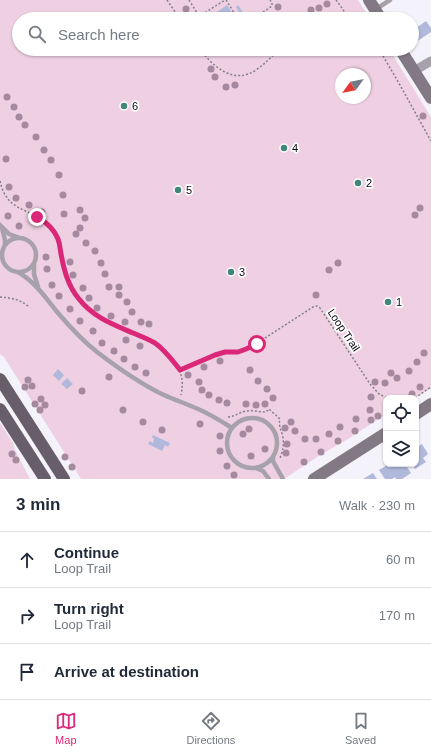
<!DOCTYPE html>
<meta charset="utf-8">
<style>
:root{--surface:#fff;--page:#f2f2f3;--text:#1f2937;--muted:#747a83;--line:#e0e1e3;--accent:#db2777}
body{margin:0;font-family:Helvetica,sans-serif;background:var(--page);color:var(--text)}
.controls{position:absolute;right:12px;bottom:12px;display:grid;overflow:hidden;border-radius:8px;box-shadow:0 1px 3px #0004}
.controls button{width:36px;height:36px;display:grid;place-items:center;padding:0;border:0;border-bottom:1px solid var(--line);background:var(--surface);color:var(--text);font:20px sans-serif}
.compass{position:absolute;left:335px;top:68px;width:36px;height:36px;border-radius:50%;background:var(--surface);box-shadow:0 1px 3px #0004;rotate:237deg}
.stop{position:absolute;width:12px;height:12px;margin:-9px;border:3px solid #db2777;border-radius:50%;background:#fff}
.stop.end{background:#db2777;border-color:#fff;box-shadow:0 1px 4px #0008}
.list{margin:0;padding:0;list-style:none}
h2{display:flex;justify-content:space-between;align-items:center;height:52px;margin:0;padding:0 16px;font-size:17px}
h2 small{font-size:13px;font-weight:400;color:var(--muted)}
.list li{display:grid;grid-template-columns:26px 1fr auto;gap:12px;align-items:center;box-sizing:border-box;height:56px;padding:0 16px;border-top:1px solid var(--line)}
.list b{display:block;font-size:15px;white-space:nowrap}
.list p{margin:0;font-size:13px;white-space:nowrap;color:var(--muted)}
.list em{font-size:13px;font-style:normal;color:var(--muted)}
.icon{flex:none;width:22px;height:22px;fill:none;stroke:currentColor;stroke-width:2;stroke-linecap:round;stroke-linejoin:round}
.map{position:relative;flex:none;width:431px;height:479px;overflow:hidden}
.search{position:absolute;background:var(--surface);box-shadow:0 1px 3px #0004;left:12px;right:12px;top:12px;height:44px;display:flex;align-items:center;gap:10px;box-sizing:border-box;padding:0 14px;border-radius:22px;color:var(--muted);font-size:15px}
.sheet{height:220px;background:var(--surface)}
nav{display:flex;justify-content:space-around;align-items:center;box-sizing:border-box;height:56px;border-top:1px solid var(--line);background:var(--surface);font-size:11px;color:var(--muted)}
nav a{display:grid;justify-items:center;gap:2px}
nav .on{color:var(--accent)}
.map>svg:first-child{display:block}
</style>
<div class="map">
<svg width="431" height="479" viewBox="0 0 431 479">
<rect width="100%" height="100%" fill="#f4f2fb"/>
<path fill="#eed0e2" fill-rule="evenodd" d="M0,0H358L370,19H19V49H389L431,117V388L415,398H386V414L348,439L320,455L284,479H81L4,357L0,354ZM341,74H365V98H341Z
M0,423L13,443L15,450L30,479H0Z"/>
<path fill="#b0b9db" d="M227,5L234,16L230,19H222L217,12Z
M238,5L247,18L245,19H243L236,7Z
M426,21L431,28V32L416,42L412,36V31Z
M58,369L64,375L59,381L53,375Z
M67,378L73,384L67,389L61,384Z
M153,435L170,443L168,447L165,445L162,451L148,444L150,441L153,443L154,439L152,437Z
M422,444L428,454L423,458L426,462L415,469L412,465L410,466L409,464H416V448Z
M389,464H405L411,473L402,479H396L395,477L392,479H385L379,470Z
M373,473L377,479H363Z"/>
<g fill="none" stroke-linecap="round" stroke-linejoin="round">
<path stroke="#817f88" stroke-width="1.5" stroke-dasharray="2 2" stroke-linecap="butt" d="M167,0L180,19
M189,0L199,16
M226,0L238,19
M336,0L342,8L345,13
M195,19L225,0
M253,19L272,6V3L270,0
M329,19C341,14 348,10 358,19
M200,49C213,67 234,85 256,70C265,64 272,56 280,49
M379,49L400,85L431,141
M0,181C7,214 32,207 50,226C61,238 60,251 63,266C67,284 76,300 91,312C109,327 134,330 154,342C161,347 166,353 171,359C182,372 184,379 181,395
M0,297C11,298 20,299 29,307
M180,370L215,355L225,352H238L251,347L313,307L317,306L320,308L370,384L379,394L387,398
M415,398L431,387
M228,417C234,417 240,412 246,411C253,410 259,412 266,412L269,409L280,419C278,426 282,431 283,438C284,445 283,451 280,458"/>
<path stroke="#a7a1a9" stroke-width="4.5" d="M376,9L390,0
M0,225L9,234L20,238
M2,228L5,240V245
M2 255a17 17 0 1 1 34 0a17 17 0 1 1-34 0Z
M34,263V274L38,287
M18,272C35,282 46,298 58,313C70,327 83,341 97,352C118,368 140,384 164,395C175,400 187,404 198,409C210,414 221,421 232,428
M227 443a25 25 0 1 1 50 0a25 25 0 1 1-50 0Z
M273,458V461L274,463L283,479
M256,468L263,471L269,479"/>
<path stroke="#a7a1a9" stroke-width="9" d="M414,71L431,61"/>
<path stroke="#827985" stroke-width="12" d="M369,0L381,19
M400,49L431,98
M416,414L431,404
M314,479L386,433"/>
<path stroke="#685d6b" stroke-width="12" d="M0,379L64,479
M0,409L45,479"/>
</g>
<g fill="#a58a9f">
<circle cx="327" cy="4" r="3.5"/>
<circle cx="278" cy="7" r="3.5"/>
<circle cx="319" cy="8" r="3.5"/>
<circle cx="186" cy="9" r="3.5"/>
<circle cx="311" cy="10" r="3.5"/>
<circle cx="211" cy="69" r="3.5"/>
<circle cx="215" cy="77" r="3.5"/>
<circle cx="235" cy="85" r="3.5"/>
<circle cx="226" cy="87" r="3.5"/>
<circle cx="7" cy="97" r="3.5"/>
<circle cx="14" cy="107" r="3.5"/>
<circle cx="423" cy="116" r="3.5"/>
<circle cx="19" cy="117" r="3.5"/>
<circle cx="25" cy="125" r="3.5"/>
<circle cx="36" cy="137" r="3.5"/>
<circle cx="44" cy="150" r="3.5"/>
<circle cx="6" cy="159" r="3.5"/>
<circle cx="51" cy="160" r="3.5"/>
<circle cx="59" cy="175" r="3.5"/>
<circle cx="9" cy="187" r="3.5"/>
<circle cx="63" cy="195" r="3.5"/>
<circle cx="16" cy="198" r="3.5"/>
<circle cx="29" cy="205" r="3.5"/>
<circle cx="420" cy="208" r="3.5"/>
<circle cx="80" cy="210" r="3.5"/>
<circle cx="42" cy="212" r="3.5"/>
<circle cx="64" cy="214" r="3.5"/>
<circle cx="415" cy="215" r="3.5"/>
<circle cx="8" cy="216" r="3.5"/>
<circle cx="85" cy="218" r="3.5"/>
<circle cx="19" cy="226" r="3.5"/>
<circle cx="80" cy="228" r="3.5"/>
<circle cx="76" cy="234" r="3.5"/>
<circle cx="86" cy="243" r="3.5"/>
<circle cx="95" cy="251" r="3.5"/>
<circle cx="46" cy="257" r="3.5"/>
<circle cx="70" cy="262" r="3.5"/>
<circle cx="101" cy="263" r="3.5"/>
<circle cx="338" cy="263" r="3.5"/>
<circle cx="47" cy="269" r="3.5"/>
<circle cx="329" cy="270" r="3.5"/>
<circle cx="105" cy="274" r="3.5"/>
<circle cx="73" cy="275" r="3.5"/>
<circle cx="52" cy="285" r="3.5"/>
<circle cx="109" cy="287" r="3.5"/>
<circle cx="119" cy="287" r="3.5"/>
<circle cx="83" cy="288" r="3.5"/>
<circle cx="119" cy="295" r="3.5"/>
<circle cx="316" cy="295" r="3.5"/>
<circle cx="59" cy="296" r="3.5"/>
<circle cx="89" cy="298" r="3.5"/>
<circle cx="127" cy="302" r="3.5"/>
<circle cx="97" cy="308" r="3.5"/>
<circle cx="70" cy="309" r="3.5"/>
<circle cx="132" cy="312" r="3.5"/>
<circle cx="111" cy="316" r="3.5"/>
<circle cx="80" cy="321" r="3.5"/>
<circle cx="125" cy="322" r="3.5"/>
<circle cx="141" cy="322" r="3.5"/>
<circle cx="149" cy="324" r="3.5"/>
<circle cx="93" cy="331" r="3.5"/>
<circle cx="126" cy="340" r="3.5"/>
<circle cx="102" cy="343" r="3.5"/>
<circle cx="140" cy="346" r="3.5"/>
<circle cx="114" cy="351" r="3.5"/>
<circle cx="424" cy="353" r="3.5"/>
<circle cx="124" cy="359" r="3.5"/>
<circle cx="220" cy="361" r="3.5"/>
<circle cx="417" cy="362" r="3.5"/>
<circle cx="135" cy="367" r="3.5"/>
<circle cx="204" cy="367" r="3.5"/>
<circle cx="250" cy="370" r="3.5"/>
<circle cx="409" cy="371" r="3.5"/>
<circle cx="146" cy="373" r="3.5"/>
<circle cx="391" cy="373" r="3.5"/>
<circle cx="188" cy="375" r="3.5"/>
<circle cx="109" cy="377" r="3.5"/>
<circle cx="397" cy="378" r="3.5"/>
<circle cx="28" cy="380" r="3.5"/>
<circle cx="258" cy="381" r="3.5"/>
<circle cx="199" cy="382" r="3.5"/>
<circle cx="375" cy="382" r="3.5"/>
<circle cx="385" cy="383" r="3.5"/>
<circle cx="32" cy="386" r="3.5"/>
<circle cx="25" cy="387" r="3.5"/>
<circle cx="420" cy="387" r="3.5"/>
<circle cx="267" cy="389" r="3.5"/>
<circle cx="202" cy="390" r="3.5"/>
<circle cx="82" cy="391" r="3.5"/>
<circle cx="412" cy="394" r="3.5"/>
<circle cx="209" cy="395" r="3.5"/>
<circle cx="371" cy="397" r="3.5"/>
<circle cx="273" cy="398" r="3.5"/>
<circle cx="41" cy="399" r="3.5"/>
<circle cx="219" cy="400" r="3.5"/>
<circle cx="227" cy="403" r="3.5"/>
<circle cx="35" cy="404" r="3.5"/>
<circle cx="246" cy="404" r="3.5"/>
<circle cx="265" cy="404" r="3.5"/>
<circle cx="45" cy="405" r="3.5"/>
<circle cx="256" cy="405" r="3.5"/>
<circle cx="40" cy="410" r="3.5"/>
<circle cx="123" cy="410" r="3.5"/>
<circle cx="370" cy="410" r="3.5"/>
<circle cx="378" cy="416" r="3.5"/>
<circle cx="356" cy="419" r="3.5"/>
<circle cx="371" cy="420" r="3.5"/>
<circle cx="143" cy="422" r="3.5"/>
<circle cx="291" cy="422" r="3.5"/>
<circle cx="200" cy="424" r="3.5"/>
<circle cx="340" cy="427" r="3.5"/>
<circle cx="285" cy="428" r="3.5"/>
<circle cx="249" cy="429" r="3.5"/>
<circle cx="162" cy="430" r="3.5"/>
<circle cx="295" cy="431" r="3.5"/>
<circle cx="355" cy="431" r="3.5"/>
<circle cx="243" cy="434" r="3.5"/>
<circle cx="329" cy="434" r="3.5"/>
<circle cx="220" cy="436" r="3.5"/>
<circle cx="305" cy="439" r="3.5"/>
<circle cx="316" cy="439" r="3.5"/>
<circle cx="338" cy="441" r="3.5"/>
<circle cx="287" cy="444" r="3.5"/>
<circle cx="265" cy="449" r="3.5"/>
<circle cx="220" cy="451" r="3.5"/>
<circle cx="321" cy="452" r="3.5"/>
<circle cx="286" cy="453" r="3.5"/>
<circle cx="12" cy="454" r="3.5"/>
<circle cx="251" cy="456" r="3.5"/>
<circle cx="65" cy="457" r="3.5"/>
<circle cx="16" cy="460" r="3.5"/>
<circle cx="304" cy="462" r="3.5"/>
<circle cx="227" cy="466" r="3.5"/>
<circle cx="72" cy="467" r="3.5"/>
<circle cx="234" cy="475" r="3.5"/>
</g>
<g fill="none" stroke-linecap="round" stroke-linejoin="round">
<path stroke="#db2777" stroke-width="5" d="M37,217C46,222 54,229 58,239C60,244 60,249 61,254C64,270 68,286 79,299C93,317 112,324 133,333C140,336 148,339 155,343C165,350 173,361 180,370L215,355L225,352H238L246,349L257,344"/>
</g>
<g fill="#41867b" stroke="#fff" stroke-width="1.5">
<circle cx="124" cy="106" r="4"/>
<circle cx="284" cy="148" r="4"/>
<circle cx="358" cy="183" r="4"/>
<circle cx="178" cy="190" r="4"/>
<circle cx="231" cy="272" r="4"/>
<circle cx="388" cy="302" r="4"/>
</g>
<g text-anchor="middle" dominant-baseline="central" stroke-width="3.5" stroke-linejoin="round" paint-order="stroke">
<g font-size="11" fill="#0c0a12" stroke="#fff" text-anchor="start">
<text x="132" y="106">6</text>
<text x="292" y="148">4</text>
<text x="366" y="183">2</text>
<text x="186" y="190">5</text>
<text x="239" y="272">3</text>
<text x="396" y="302">1</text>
</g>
<g font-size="11" fill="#0c0a12" stroke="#fff">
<text transform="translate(344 330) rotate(56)">Loop Trail</text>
</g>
</g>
</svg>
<div class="controls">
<button><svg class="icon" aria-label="locate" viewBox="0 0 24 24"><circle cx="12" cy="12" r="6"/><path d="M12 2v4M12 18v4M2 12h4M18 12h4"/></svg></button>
<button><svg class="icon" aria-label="layers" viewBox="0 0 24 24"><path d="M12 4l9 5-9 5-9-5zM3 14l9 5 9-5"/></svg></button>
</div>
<svg class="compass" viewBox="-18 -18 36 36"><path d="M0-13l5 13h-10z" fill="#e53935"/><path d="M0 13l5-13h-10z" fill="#747a83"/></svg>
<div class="stop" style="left:257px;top:344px"></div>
<div class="stop end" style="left:37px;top:217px"></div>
<div class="search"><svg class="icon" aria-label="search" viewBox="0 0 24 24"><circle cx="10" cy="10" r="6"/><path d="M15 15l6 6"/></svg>Search here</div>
</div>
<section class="sheet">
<h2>3 min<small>Walk · 230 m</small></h2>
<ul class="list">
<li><svg class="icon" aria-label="ahead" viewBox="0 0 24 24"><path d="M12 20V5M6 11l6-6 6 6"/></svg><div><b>Continue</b><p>Loop Trail</p></div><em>60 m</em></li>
<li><svg class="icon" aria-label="right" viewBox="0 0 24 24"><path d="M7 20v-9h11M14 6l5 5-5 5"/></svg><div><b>Turn right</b><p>Loop Trail</p></div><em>170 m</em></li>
<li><svg class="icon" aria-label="arrive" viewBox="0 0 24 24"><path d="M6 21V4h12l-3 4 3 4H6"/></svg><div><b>Arrive at destination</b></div></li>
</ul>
</section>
<nav>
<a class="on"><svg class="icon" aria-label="map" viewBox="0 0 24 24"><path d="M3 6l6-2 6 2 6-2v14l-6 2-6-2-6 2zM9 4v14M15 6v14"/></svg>Map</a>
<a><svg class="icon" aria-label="directions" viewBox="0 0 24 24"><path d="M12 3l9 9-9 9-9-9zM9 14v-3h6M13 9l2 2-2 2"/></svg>Directions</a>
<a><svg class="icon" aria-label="saved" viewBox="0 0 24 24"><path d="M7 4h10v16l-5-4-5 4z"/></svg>Saved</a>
</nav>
